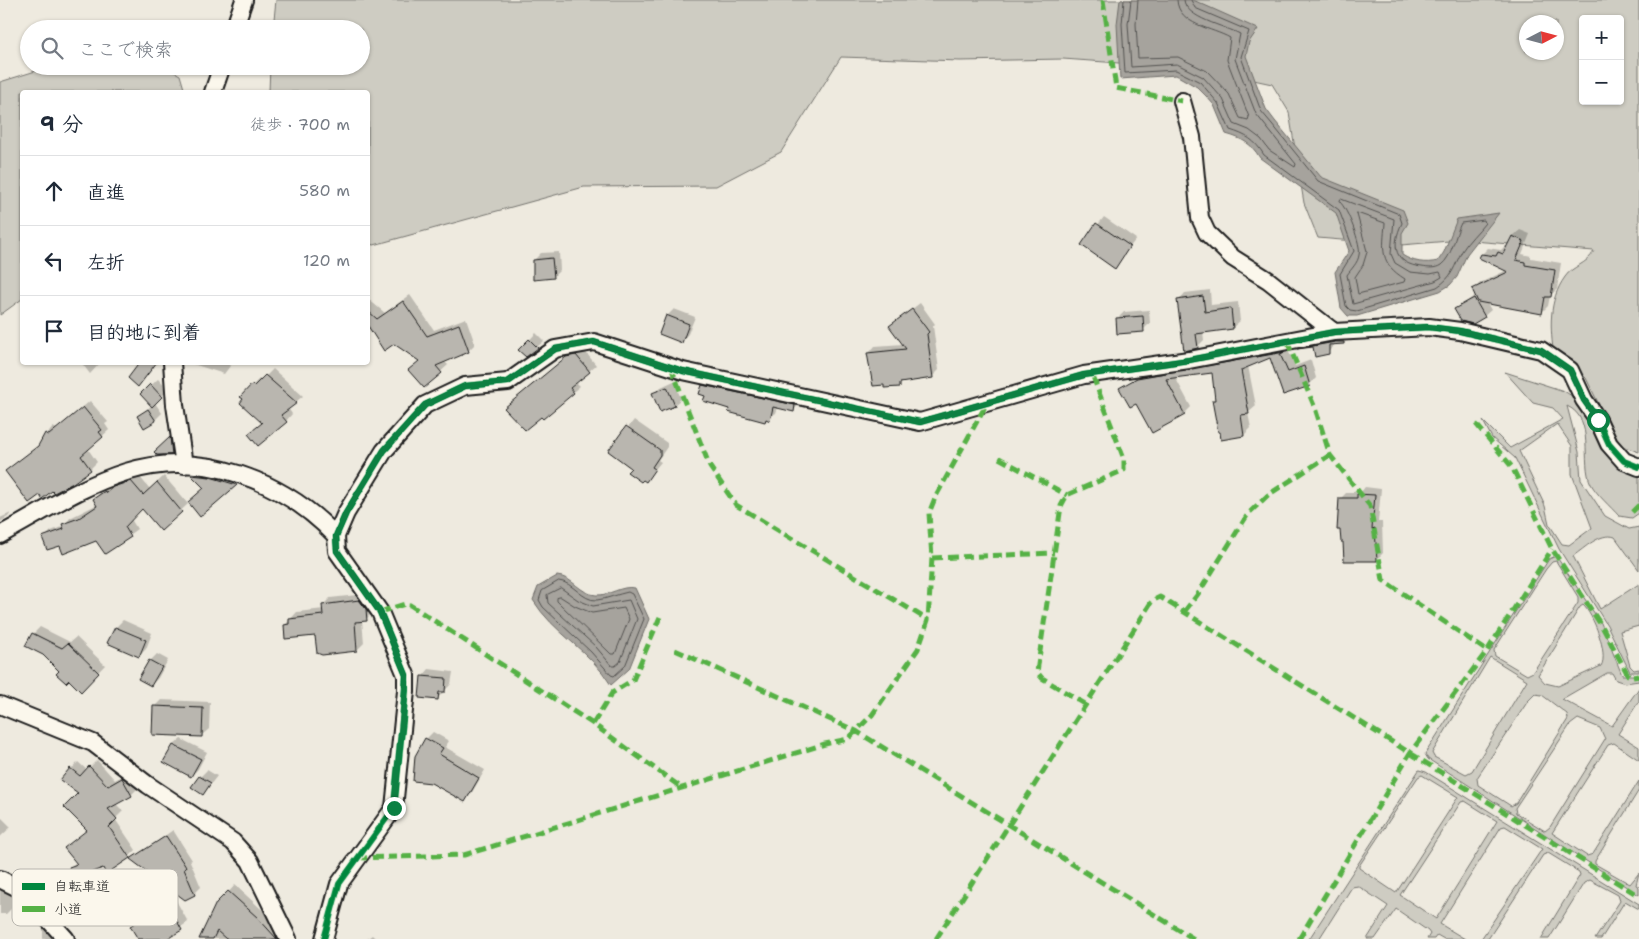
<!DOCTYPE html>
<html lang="ja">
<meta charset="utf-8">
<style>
:root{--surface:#fff;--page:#f6f6f7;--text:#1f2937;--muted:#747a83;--line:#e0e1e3}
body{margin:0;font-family:"Shantell Sans","Klee One",sans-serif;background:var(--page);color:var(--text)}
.controls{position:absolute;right:15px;top:15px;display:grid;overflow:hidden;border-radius:5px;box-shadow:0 1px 4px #0004}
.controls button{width:45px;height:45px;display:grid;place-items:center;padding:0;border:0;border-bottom:1px solid var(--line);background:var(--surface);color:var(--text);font:25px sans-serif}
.compass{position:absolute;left:1519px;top:15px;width:45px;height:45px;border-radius:50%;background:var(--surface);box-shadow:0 1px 4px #0004;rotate:84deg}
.stop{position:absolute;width:15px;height:15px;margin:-11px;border:4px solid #0b8043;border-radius:50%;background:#fff}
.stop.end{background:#0b8043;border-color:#fff;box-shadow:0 1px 5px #0008}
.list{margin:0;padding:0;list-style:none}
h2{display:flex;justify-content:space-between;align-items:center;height:65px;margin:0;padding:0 20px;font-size:21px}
h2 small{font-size:16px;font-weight:400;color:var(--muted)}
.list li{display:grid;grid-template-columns:32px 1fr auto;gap:15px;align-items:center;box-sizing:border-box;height:70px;padding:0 20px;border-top:1px solid var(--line)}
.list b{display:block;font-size:19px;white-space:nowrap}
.list em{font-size:16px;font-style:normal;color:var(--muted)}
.icon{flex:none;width:28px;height:28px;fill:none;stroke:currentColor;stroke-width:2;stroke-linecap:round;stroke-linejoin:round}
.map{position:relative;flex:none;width:1639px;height:939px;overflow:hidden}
.search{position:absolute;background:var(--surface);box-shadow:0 1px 4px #0004;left:20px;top:20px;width:350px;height:55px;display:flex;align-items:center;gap:12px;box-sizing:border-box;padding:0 18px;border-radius:28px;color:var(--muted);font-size:19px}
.panel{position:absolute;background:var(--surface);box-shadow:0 1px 4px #0004;left:20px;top:90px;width:350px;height:275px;border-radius:5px}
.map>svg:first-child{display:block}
</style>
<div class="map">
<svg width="1639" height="939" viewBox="0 0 1639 939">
<rect width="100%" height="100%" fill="#eeeadf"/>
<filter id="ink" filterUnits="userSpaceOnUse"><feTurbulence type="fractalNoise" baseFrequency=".02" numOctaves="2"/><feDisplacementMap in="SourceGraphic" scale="10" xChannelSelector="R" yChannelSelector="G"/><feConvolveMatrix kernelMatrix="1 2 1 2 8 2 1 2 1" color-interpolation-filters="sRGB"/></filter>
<g filter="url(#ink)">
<path fill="#ceccc2" stroke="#75746f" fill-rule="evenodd" d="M276,0H1639V452L1619,445L1586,378L1573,366L1554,356C1550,328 1548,301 1565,277C1573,265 1587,265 1594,251L1461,240L1401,245L1318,238L1304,203L1289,112L1272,84L1203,69L1063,59L960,61L841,57L781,152L716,186L584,187L374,245L368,244V92H269L270,66H361V29H273ZM1583,19H1620V101H1583ZM1526,22H1556V52H1526Z
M52,66H164L180,75L185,92H22V299L0,315V82Z
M1505,372L1564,391L1575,398L1639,471V513L1632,518L1619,516C1610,506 1597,495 1591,484C1580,462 1596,419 1567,406L1579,452L1581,480L1605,516L1629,529L1639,527V570L1615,537C1600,532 1585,548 1573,556L1600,609L1639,584V626L1620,631L1630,666L1634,670L1639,669V672H1630L1607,625L1559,549L1515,458L1492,438L1483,421L1510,448L1563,419L1553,408L1533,403ZM1557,424L1572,446V474L1592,528L1569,545L1562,544L1549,524L1545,506L1519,451Z
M1556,556L1601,623L1622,675H1639V681L1625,683L1616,680L1612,673H1607L1562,699L1612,726L1639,688V701L1618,734L1639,747V760L1614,743L1608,745L1552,833L1587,856L1593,854L1639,781V790L1595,861V864L1630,884L1639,873L1636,885L1639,887V895L1428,759L1425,754L1549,559ZM1556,561L1578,597V603L1533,672L1527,675L1495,656L1494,650L1546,569L1552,562ZM1583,605C1593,614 1609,654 1601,666L1558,686L1545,683L1538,675L1580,607ZM1490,657L1527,680L1472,771L1466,774L1434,757L1432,753ZM1535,694L1542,695L1567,714L1568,719L1516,803L1511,806L1478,785L1477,778L1528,701ZM1578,719L1600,728L1605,739L1550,827L1545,831L1516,813L1515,808L1570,725Z
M1419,770L1426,772L1639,904V909L1625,901L1601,939H1595L1620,901L1618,895L1590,880L1584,883L1549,939H1541L1580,875L1579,872L1548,853L1543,855L1488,939H1481L1542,849L1505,826L1501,827L1440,924L1465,939H1444L1437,935L1434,939H1427L1430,934L1428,931L1396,909L1375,939H1367L1388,906L1358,886L1352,887L1319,939H1309ZM1422,775L1458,797L1396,893L1359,868V866L1418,777ZM1465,801L1497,821L1436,919L1400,895L1461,802Z"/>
<path fill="#a6a39d" stroke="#6f6d69" d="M1120,0H1193L1258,29L1249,42L1246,56L1266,109L1275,121L1321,177L1403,210L1408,223L1402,233V255C1413,262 1425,264 1438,261L1444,252L1457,219L1499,213L1467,254L1457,277L1450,285L1440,291L1357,316H1348L1341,308L1335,272L1349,251L1336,213L1260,158C1251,143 1243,139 1226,134L1214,105L1206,96L1197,87L1176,75L1120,79L1117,24Z
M557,576C573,577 580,594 596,595C610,596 621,585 635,588L649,619L629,669L611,685C591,651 553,633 533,600L538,587Z"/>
<path fill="#0003" d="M1104,217L1136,239L1114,268L1082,245Z
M1520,230L1530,234L1522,254L1531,256V258L1561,263L1557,289L1550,296L1548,306L1542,312L1487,303L1491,310L1484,316L1455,309L1476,295L1473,290L1480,283L1507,270L1482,254L1488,248L1501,250L1505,246L1508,247L1513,236Z
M559,252L560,270L553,277L534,260L541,253Z
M1210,290L1211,305L1238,302L1240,321L1233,327L1203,332L1204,340L1197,347L1179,300L1185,293Z
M410,295L434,330L466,318L475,344L468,351L444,361L448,365L425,386L420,360L394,343L384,349L368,324V299L385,313Z
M920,303L935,324L933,326L939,370L932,377L904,381L900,385L869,353L875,346L903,344L890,326Z
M674,309L695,317L688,334L681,341L667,316Z
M1149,310L1150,323L1143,330L1117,319L1124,312Z
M536,333L544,341L537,347L520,350Z
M1350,335L1343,342L1335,343L1328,353L1314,346L1300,348L1305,343Z
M1287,348L1295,366L1311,360L1316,378L1310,384L1284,393L1271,356L1248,366L1256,406L1248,413L1251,428L1244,435L1213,401L1216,397L1213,372L1175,377L1191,407L1184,414L1137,402L1121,388L1145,371Z
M583,349L596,365L576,382L580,386L573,392L513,401L574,351Z
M81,362H101L90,374Z
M194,362H233L224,374L193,364Z
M273,369L303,396L288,408L292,414L286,421L263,422L253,385L260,378L262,380Z
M158,379L168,390L155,403L162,413L155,420L139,416L152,405L142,394Z
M710,379L800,403L794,410L778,407L776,413L765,421L730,411L782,401L704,385Z
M674,381L681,399L674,405L654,393L661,387Z
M90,401L108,422L105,424L109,430L88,449L97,462L90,469L53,489L40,493L7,471L40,444L53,427L57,429Z
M634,420L667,443V447L658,460L661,462L646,480L633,467L610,451Z
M176,432L179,447L172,453L155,452Z
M199,469L242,478L201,515L206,488L193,475Z
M138,475L150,489L164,476L188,504L161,529L142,507L131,519L137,529L105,552L97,539L60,544L44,538L51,531L64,526L70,518L98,504L94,499L101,492L112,485L114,488L121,481Z
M1365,487L1381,489L1378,522H1382L1383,553L1376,560L1340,499L1347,492H1361Z
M11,513L8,517L0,522V518Z
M366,594L373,612L366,619L362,620L364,643L357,650L285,625L297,612L324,609L323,605L330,598Z
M123,620L152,633L146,649L139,656L109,642L116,627Z
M40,627L70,642L76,637L105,665L81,690L61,671L33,634Z
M157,654L168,660L158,678L151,685L150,661Z
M429,669L453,672L451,684L437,699L423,676Z
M161,700L210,702L209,729L202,735L154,707Z
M433,732L449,741L445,747L485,770L471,794L465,801L426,739Z
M181,739L207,752L198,769L191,776L165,762L174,745Z
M97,760L115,780L129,772L138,788L131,795L115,803L123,811L115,819L136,850L129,857L104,867L70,868L76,862L66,848L88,829L80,793L62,780L78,762L87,770Z
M207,770L217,776L203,794L200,777Z
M2,818L11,827L0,837V820Z
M173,830L192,860L190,861L201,887L194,894L168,886L188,922L164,939H139L131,926L154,909L147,895L163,882L132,859Z
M0,885L14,887L13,907L6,914H0Z
M235,885L282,928L288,939H200L218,904Z
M50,922L57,939H43V928Z
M372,935L376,939H367Z"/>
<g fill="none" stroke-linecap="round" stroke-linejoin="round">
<path stroke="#535250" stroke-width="1" d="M1124,0L1122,24L1125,73L1176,70L1200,82L1218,103L1230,130C1246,135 1255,140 1264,155L1339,210L1354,251L1340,274L1346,306L1350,310L1357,311L1437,287C1453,277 1454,266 1462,251C1468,241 1478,232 1485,223L1484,220L1461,223C1455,235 1452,257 1441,265C1435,269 1428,268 1422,267C1394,264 1391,246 1402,223L1399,214L1318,181L1272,124L1261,111L1241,57L1249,31L1195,8L1191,0
M1131,0L1128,24L1131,67L1177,64L1203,77L1223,99L1234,124L1249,130L1261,139L1269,150L1295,167L1296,164L1256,114L1235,59L1240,34C1225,26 1185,18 1184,0
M1138,0L1136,24L1138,58L1178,57L1207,71L1229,94L1240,118L1248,120L1249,117L1227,60L1230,38C1213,28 1178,25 1177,0
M1341,199L1394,219L1391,254L1395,263L1410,272L1430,274L1440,272L1442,277L1435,281L1353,304L1347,275C1351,269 1358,263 1359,255C1362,245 1347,208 1340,202Z
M1357,213L1385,223C1383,250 1379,263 1405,279L1404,282L1358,294L1355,277L1363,265L1367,252Z
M559,581C573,582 582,601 597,600C607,599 618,594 628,592L632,594L644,619L625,666L614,676L611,675L591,652L543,607L539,600L542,591Z
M561,588L578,600L593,606L629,600L637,619L620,662L615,666H612L596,647L548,603L547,595Z
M561,597L575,606L592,613L624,608L629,619L615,654H611L557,601V598Z"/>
</g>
<path fill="#b9b6af" stroke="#1c1c1c" d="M1096,223L1130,246L1115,269L1081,245Z
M1512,236L1524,241L1516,260L1525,262V265L1555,270L1551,297H1545L1542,314L1478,302L1472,289L1508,272L1479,258L1481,254L1496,256L1498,252L1503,254Z
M552,258L554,278L533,280V260Z
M1203,296L1205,312L1231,308L1233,329L1196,334L1198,348L1184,351L1177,300Z
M1474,298L1485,317L1473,324L1461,321L1454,309Z
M403,301L427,336L459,324L469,352L436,366L442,373L424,388L408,370L419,361L394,344L384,351L368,326V311L377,319Z
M912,309L929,332L927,334L933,378L900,383V387L884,388V385L873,386L867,353L906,349L889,326Z
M666,315L689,324L682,343L659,334Z
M1143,316L1144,332L1117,334L1116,318Z
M529,339L538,348L526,357L518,350Z
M1335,342H1344V344L1329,345V354L1315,357L1313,347L1297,349Z
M1285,352L1280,354L1288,372L1304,366L1310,386L1283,395L1270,358L1241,370L1249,414L1241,415L1244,436L1221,440L1220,432H1218L1212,400H1215L1212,373L1166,379L1185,415L1152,433L1136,404L1130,407L1119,388L1137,378Z
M576,355L590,372L570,388L574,393L543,419L541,417L525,430L504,408L566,357Z
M140,362H157L138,387L128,378Z
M265,375L297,403L281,415L287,422L258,446L248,434L262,423L240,403L243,399L240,397L252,384L254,386Z
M150,384L162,397L152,407L140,394Z
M702,385L795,405L794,412L773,407L770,421L766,419L765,422L728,412L729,409L703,401L705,396L699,394Z
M667,387L675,406L660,412L652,393Z
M83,407L102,430L99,432L103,437L81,456L91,470L73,483L54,493L52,491L42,499L40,495L29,503L5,471L38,446L45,433L49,435Z
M148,409L156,421L144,428L137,416Z
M626,426L660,450V455L652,467L655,469L646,482L643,480L641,482L627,472L631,468L608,451Z
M170,437L172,455H157L154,452Z
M191,475L210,477L237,485L200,517L188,502L204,488Z
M131,481L143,495L157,482L182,512L161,531L142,509L125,527L131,537L105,554L96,541L63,554L60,546L47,550L42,537L64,529L62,524L79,518L97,506L93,499L105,491L106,493L113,487Z
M1357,494L1375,495L1372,529L1375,528L1377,561H1344L1343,542H1341L1340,530H1337L1339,498H1357Z
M359,600L366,609L367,621L355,622L357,651L322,655L317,653L315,636L285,639L284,625L289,624V619L323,615L322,605Z
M115,627L146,640L139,657L107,643Z
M32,633L62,648L68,643L99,673L81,692L69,680L66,683L56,674L59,671L43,655L25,646Z
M149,660L162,667L151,686L138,679Z
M421,676L446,678L445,692H439L438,700L419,698Z
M153,706L203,708L202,737L152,735Z
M425,738L443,748L439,754L479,778L465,802L431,783L413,781L415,756Z
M173,745L201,759L191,777L163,762Z
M89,766L108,786L122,778L132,796L108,809L117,819L109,827L130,858L106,874L103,868L73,879L69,867L77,864L64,848L87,830L64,807L78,793L60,780L70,768L80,776Z
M199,776L211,783L203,795L191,787Z
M166,836L186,867L184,869L195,895L185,900L130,859Z
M158,887L182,930L167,939H138L130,926L154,911L145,895Z
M228,891L258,918L277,939H226L217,931L213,939H199L216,903Z"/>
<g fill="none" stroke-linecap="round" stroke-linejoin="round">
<defs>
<path id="street" d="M234,29L244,0
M213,92L222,66
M1182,101L1192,137L1200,218L1207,233L1233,258L1268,280L1334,332
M172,362L175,405L184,465
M0,535C41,513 81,486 126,472C201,448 284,481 336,536
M0,705L93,743L148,785L233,842L250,861L288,939
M0,879L22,890L66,939
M324,939L339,884L394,808L406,691V675L380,612L337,551L336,536L346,513L384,451L425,405L465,386L508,382L555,349L594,342L683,371L920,422L1084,375L1189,360L1334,332L1429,327L1460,331L1541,350L1570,370L1584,400L1598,420L1609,444L1624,461L1639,467"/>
</defs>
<use href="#street" stroke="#1c1c1c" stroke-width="20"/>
<use href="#street" stroke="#fbf7ec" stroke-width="16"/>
<path stroke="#55b145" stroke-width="5" stroke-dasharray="10 5" stroke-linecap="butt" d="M1103,0L1116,88L1182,101
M1287,341L1315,408L1330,455L1370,506L1383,580L1487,651
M671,367L710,467L736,505L928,620
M1476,424L1512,467L1552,549L1603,628L1628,675L1633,677L1639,676
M999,458L1067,495
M1632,512L1639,505
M932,558L1054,553
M380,612L405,604L410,605L593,724L682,788
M1184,612L1198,594L1248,514L1268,495L1330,455
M675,650L856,731L1194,939
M1085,704L1042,678L1037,672L1061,506L1067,495L1124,470V459L1092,374
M593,724L612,693L633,680L660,617
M357,858L464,855L825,744L848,739L872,715L918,649L928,620L932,558L929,513L935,498L987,403
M936,939L1152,601L1160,597L1639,896
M1299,939L1410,753L1487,651L1552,549"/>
<defs>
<path id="cycleway" d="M324,939L339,884L394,808L406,691V675L380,612L337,551L336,536L346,513L384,451L425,405L465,386L508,382L555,349L594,342L683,371L920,422L1084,375L1189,360L1334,332L1429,327L1460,331L1541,350L1570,370L1584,400L1598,420L1609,444L1624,461L1639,467"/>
</defs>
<use href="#cycleway" stroke="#fbf7ec" stroke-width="9"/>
<use href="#cycleway" stroke="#00873e" stroke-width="6"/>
</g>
</g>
<g fill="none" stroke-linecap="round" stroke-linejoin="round" filter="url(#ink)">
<path stroke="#0b8043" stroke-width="6" d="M394,808L406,675L380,612L337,551L336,536L346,513L384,450L425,405L465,386L508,382L555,349L594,342L683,371L920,422L1084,375L1189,360L1334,332L1428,327L1460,331L1541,350L1570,370L1584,400L1598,420"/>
</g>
<rect x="12" y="869" width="166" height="57" rx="8" fill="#fbf7ec" stroke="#b8b5ae" stroke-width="1"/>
<rect x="22" y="883" width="23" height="7" fill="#00873e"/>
<rect x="22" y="906" width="23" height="6" fill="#55b145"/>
<g font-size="14" fill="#1c1c1c">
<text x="54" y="891">自転車道</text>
<text x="54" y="914">小道</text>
</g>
</svg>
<div class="controls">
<button>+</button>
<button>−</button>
</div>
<svg class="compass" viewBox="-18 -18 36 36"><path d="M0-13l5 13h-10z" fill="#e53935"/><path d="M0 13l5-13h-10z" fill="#747a83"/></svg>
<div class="stop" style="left:1598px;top:420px"></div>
<div class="stop end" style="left:394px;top:808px"></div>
<div class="search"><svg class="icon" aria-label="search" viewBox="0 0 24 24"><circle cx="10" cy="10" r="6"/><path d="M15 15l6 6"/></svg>ここで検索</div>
<section class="panel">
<h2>9 分<small>徒歩 · 700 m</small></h2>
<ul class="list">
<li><svg class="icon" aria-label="ahead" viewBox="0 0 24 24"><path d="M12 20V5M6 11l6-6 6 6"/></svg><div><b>直進</b></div><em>580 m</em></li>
<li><svg class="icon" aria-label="left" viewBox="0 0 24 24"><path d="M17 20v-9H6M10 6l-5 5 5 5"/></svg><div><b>左折</b></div><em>120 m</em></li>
<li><svg class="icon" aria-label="arrive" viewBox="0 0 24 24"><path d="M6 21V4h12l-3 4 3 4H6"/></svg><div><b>目的地に到着</b></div></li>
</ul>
</section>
</div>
